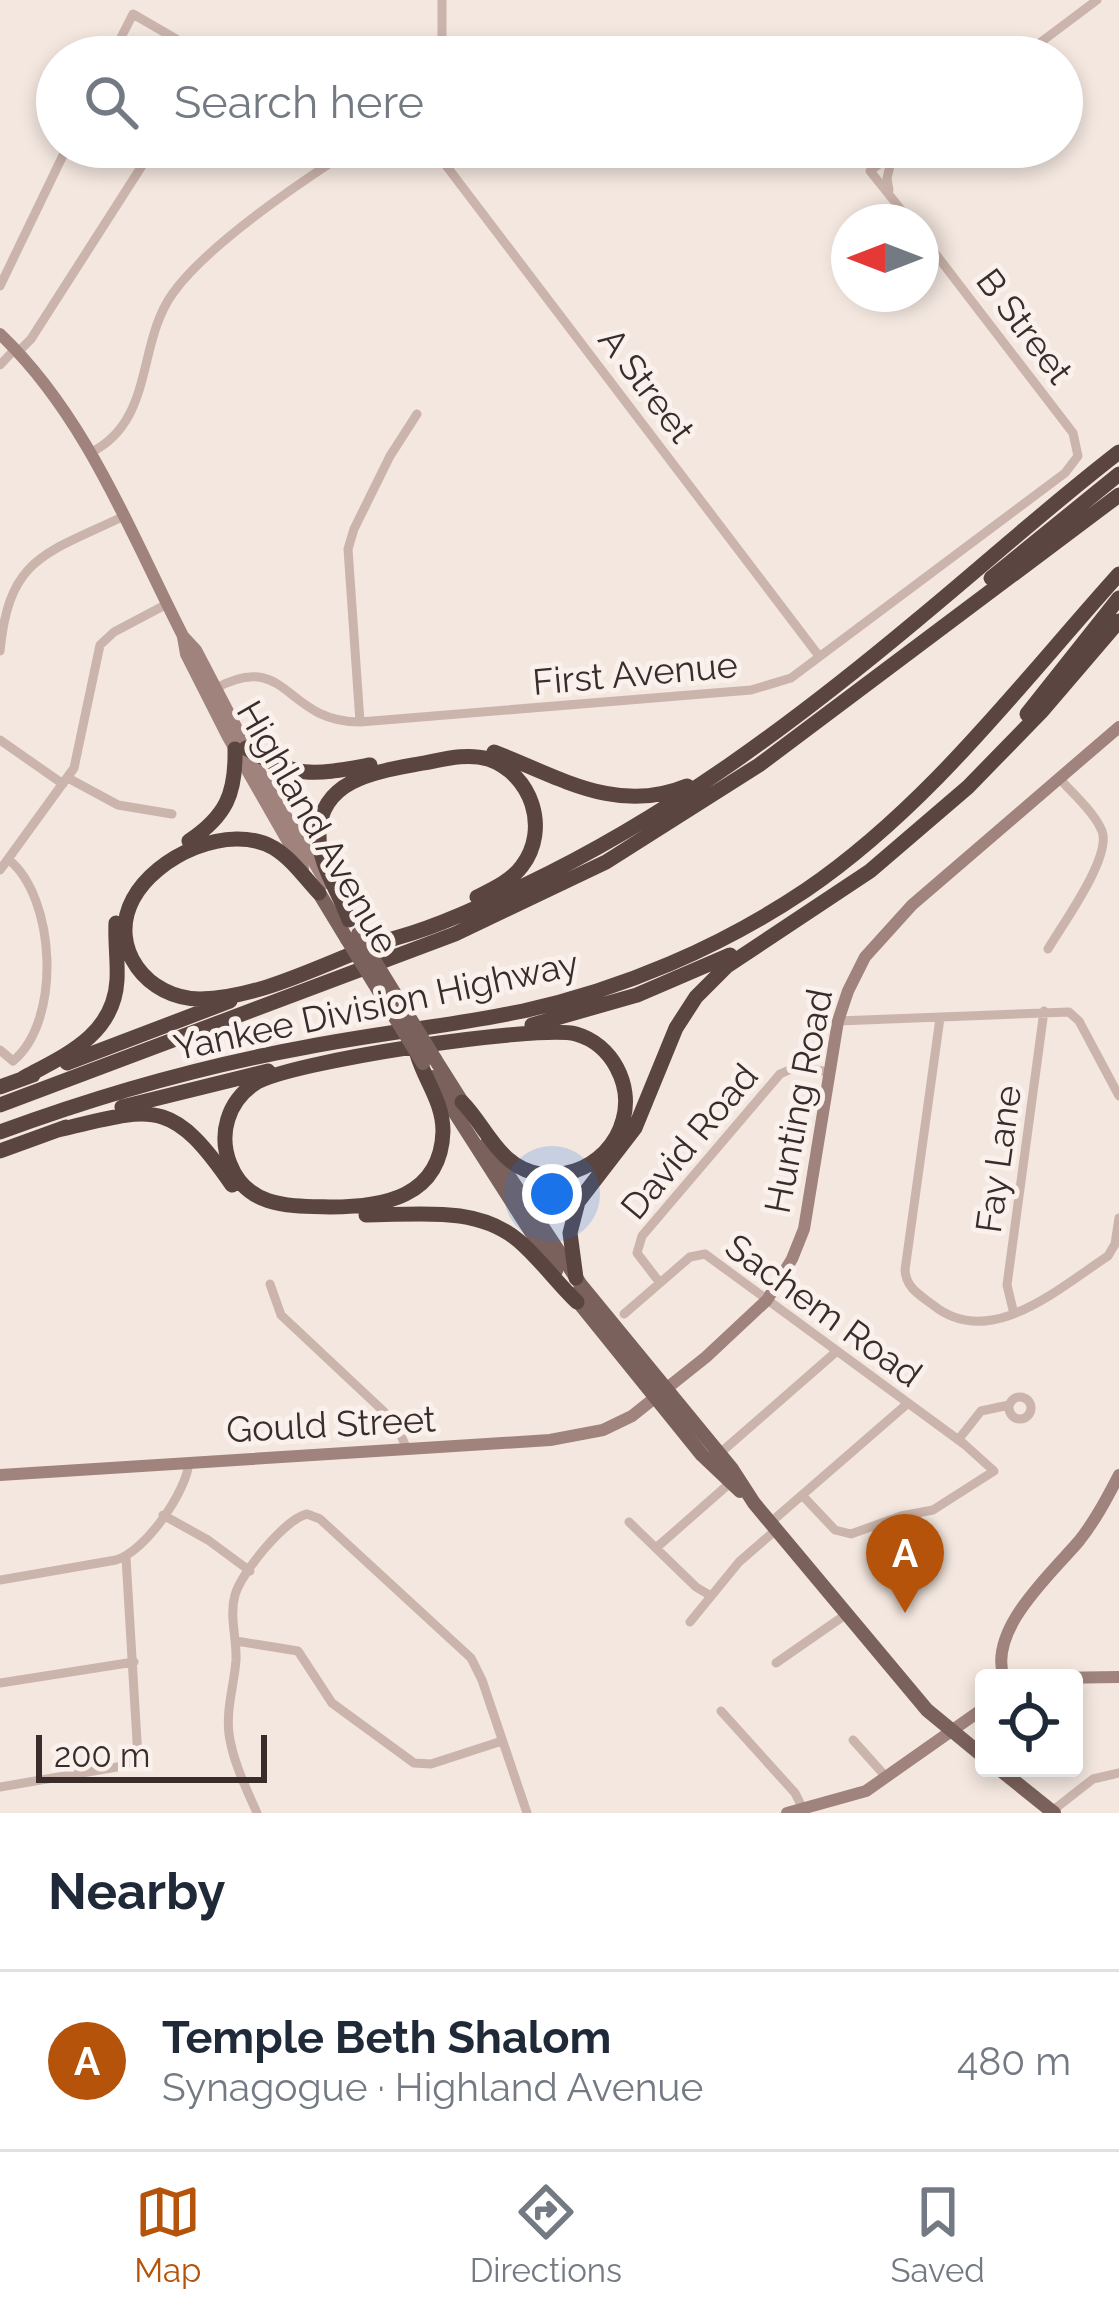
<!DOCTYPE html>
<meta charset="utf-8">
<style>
:root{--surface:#fff;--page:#f2f2f3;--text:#1f2937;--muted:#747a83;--line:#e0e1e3;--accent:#b45309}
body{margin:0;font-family:Raleway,sans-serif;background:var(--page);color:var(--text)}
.controls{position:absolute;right:36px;bottom:36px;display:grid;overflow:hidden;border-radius:12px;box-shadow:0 6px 18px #0003}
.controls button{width:108px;height:108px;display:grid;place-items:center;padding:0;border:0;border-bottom:3px solid var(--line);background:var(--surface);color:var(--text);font:60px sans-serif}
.compass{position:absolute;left:831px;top:204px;width:108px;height:108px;border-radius:50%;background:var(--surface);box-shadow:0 6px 18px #0003;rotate:270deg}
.scale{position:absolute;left:36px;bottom:30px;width:231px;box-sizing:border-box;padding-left:12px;border:6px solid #392c2a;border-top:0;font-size:33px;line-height:42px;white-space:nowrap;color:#392c2a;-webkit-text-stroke:9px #faf1ec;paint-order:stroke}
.you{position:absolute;left:552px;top:1194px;width:42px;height:42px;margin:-30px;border:9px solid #fff;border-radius:50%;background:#1a73e8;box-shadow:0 0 0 18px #1a73e833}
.badge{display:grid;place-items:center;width:78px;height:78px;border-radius:50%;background:var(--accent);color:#fff;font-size:39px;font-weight:700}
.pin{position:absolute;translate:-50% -99px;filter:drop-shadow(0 3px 6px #0008)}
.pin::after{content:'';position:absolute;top:63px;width:42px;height:36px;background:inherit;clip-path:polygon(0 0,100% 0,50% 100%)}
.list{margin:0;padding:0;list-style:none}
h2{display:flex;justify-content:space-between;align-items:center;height:156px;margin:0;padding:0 48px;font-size:51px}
h2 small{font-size:39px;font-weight:400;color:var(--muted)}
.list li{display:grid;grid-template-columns:78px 1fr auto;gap:36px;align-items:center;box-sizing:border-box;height:180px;padding:0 48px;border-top:3px solid var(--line)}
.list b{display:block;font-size:45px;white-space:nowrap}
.list p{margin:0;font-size:39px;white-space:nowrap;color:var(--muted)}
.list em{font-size:39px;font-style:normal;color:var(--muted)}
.icon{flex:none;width:66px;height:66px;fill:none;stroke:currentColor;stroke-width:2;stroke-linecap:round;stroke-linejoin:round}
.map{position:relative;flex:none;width:1119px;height:1813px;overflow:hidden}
.search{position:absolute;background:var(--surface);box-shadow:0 6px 18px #0003;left:36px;right:36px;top:36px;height:132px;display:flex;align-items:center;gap:30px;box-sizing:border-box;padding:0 42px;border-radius:66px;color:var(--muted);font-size:45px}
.sheet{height:336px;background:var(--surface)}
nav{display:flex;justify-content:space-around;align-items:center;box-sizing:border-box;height:168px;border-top:3px solid var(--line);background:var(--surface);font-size:33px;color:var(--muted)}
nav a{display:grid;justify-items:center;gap:6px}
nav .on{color:var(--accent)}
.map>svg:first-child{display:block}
</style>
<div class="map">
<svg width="1119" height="1813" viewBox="0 0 1119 1813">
<rect width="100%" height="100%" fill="#f3e7df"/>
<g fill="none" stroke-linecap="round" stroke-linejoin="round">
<path stroke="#cbb4ab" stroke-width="9" d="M111,57L133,14L207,57
M211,57L231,41
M442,57V0
M1021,57L1097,0
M432,147L819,656
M902,147L870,171L911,222
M889,190L887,178L893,154
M0,286L67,147
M18,352L31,339L154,147
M0,365L15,349
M90,453C155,421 136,344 173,293C209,243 302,181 355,147
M0,651C9,557 45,554 122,517
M214,689C289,648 283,722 360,722L751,690L791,678L1065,473L1078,456L1073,433L921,235
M360,722L348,549L354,529L390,456L417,414
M0,740L63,784
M68,778L118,805L172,814
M0,870L74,768L100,645L114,632L167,604
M1048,949C1062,925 1112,857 1102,831C1094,812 1073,794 1060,779
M940,1018L905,1270C906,1288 920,1295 933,1305C990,1351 1059,1288 1108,1256L1115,1244L1119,1218
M838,1021L1069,1012L1079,1021L1119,1096
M0,1050L13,1061C62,1021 56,897 8,859
M660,1283L637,1253L642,1236L780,1074L796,1067L829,1072
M270,1284L281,1315L395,1422L407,1449
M624,1314L690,1257L705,1254L964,1444L994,1471L933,1510L901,1516L851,1534L835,1530L802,1495
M1014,1314L1007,1285L1044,1011
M1009 1408a11 11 0 1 1 22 0a11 11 0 1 1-22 0Z
M958,1440L981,1411L1009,1405
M719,1454L837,1351
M163,1515L208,1540L250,1571
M629,1522L696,1587L711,1596
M771,1522L907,1404
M656,1548L730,1483
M0,1580L116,1560C145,1552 187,1491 189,1462
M690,1622L739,1562L777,1529
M236,1641L298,1651L332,1703L414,1763L431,1764L502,1741
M776,1663L848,1613
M0,1683L134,1662
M721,1711L795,1793L803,1809
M853,1740L887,1778
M0,1787L123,1766L138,1758L126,1558
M1052,1811L1093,1779L1119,1773
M257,1813C246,1788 233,1762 229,1734C226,1708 234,1686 236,1660C237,1639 229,1616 235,1595C241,1573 285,1519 307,1514L320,1519L471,1658L482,1680L527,1813"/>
<path stroke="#9f837c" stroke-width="12" d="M0,334C86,416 130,532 183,636L196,650L258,769L326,883
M183,637L186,654L228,737L303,868
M0,1475L550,1440L603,1430L632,1416L706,1357L767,1300L792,1259L804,1229L838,1021L848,991L865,957L912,905L1119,727
M1004,1678C987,1630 1051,1574 1079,1541C1095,1521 1107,1498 1119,1475
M1051,1678L1119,1677
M787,1813L866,1791L984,1708"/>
<path stroke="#7b615b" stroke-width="14" d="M319,893L347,939
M435,1059L466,1108
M432,1077L556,1271
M487,1143L581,1285L732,1469L754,1503L927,1710L984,1757
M572,1294L702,1455L740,1491
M998,1768L1054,1813"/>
<path stroke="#5a4541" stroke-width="15" d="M991,578L1119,474
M1027,714L1119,598
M246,748C297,779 313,775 370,765
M494,752C559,777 617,815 687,786
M189,841C226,816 236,794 235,749
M319,893C305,878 292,859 274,848C229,822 156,856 133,899C107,948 148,999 200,999C268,998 335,956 399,937C442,925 485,904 525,885C668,817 795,722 916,621C984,565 1049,506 1119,452
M349,920C339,891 318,865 319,833C321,777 382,771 424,763C445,759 467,753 488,759C532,774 550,829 522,866C511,881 493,889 477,897
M532,1025L637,995L730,955
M417,1054C425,1081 443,1102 443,1131C441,1198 382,1207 330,1207C290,1206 247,1208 230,1164C218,1134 228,1102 254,1084C285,1062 538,1024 576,1034C612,1044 633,1085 623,1120C610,1170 546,1193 507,1158C489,1142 479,1119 462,1102
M67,1063L230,1001
M23,1078C66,1055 114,1035 117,980C118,961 115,942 116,923
M0,1087L33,1075
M0,1105L455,934L606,862L759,765L1119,495
M122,1107L268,1071
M58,1130C155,1107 171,1097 232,1185
M0,1132C100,1095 202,1066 307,1047C378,1033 451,1026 523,1011C623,989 721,947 806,890C929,806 1020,684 1119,574
M0,1151L66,1127
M366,1215C417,1215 477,1205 519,1241C540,1259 557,1283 577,1302
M576,1278L570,1233L578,1202L635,1128L676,1028L696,997L727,966L870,871L968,787L1041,712L1119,621"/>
<path stroke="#7b615b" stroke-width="14" d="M358,934L435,1059
M347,939L423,1063"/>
</g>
<g text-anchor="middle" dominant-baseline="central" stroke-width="10" stroke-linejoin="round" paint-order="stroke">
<g font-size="36" fill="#392c2a" stroke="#faf1ec">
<text transform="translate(1025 326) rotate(53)">B Street</text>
<text transform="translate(647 385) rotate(53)">A Street</text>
<text transform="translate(635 673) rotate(-5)">First Avenue</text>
<text transform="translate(318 827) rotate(60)">Highland Avenue</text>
<text transform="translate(376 1005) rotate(-12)">Yankee Division Highway</text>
<text transform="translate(798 1101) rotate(-79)">Hunting Road</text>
<text transform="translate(689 1141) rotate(-50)">David Road</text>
<text transform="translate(998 1159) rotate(-82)">Fay Lane</text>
<text transform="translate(824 1310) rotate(36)">Sachem Road</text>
<text transform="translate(331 1424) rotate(-3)">Gould Street</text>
</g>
</g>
</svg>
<div class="controls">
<button><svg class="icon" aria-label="locate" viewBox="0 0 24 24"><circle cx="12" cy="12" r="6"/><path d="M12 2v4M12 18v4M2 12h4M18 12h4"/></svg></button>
</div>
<svg class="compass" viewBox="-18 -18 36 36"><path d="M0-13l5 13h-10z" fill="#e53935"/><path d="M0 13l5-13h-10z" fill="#747a83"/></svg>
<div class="scale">200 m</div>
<div class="you"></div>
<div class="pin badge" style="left:905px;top:1613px">A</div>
<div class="search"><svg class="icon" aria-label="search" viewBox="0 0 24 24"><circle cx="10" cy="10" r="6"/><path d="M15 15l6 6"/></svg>Search here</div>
</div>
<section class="sheet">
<h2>Nearby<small></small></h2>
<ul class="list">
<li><span class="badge">A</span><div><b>Temple Beth Shalom</b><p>Synagogue · Highland Avenue</p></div><em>480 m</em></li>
</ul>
</section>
<nav>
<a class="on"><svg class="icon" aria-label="map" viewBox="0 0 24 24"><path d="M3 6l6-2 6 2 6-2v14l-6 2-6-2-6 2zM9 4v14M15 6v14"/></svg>Map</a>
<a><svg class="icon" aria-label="directions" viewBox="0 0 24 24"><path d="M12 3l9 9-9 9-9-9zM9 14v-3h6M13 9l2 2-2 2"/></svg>Directions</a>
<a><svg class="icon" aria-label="saved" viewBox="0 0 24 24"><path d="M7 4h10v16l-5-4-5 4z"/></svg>Saved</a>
</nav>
